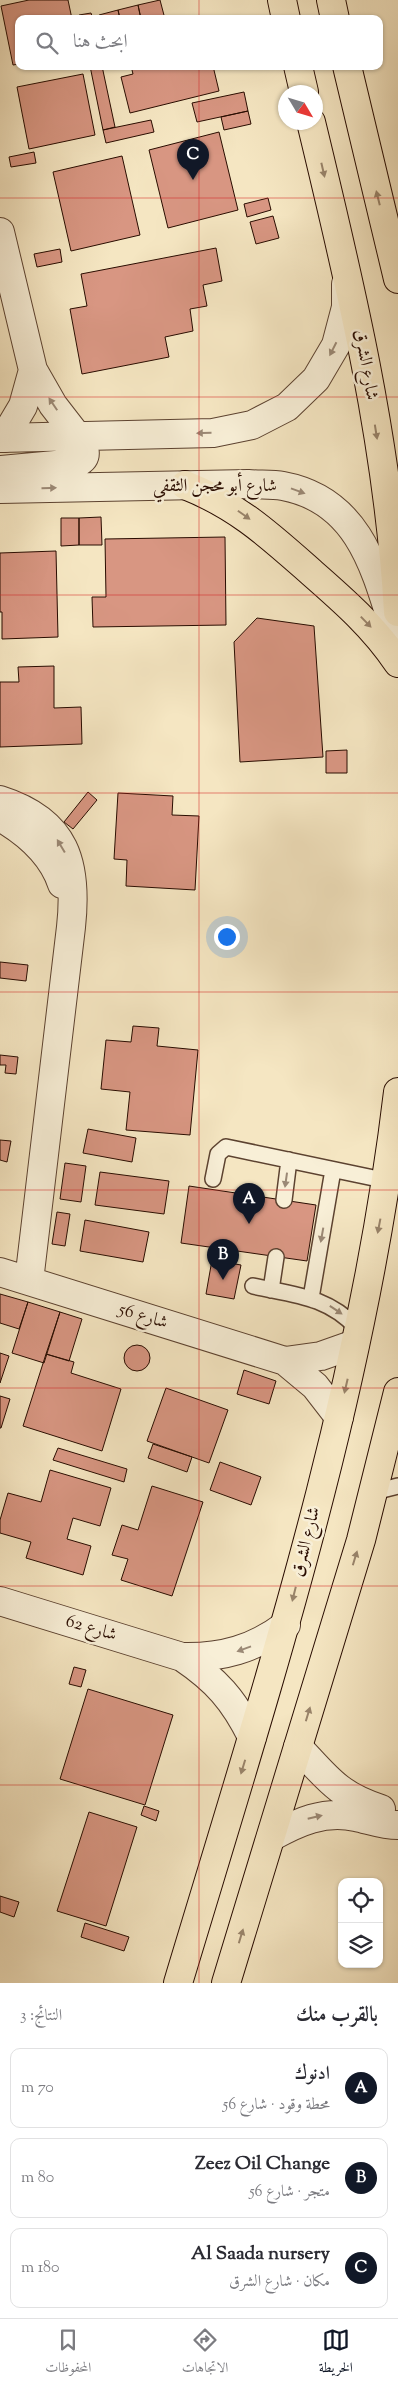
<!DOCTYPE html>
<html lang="ar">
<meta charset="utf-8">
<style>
:root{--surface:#fff;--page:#f2f2f3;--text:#2b2b33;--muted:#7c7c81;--line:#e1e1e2;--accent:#111827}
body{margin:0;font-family:"Sorts Mill Goudy",Amiri,serif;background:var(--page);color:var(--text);direction:rtl}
.controls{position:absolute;right:15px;bottom:15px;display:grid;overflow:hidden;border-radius:10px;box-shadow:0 1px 4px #0004}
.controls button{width:45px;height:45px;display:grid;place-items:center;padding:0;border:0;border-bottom:1px solid var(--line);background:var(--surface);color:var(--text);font:25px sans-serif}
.compass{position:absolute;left:278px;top:85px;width:45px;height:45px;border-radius:50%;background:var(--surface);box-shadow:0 1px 4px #0004;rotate:128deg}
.you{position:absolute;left:226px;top:936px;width:18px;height:18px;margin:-12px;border:4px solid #fff;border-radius:50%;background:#1a73e8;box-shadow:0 0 0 8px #1a73e833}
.badge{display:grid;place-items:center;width:32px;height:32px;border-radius:50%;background:var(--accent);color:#fff;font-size:16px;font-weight:700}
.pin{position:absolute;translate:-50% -41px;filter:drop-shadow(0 1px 2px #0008)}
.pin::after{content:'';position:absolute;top:26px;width:18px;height:15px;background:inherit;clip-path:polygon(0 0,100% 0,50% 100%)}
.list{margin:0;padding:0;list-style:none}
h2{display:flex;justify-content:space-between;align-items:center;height:65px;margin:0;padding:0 20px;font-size:21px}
h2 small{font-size:16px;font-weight:400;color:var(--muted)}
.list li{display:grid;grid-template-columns:32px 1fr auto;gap:15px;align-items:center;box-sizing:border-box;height:80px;margin:0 10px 10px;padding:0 10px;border:1px solid var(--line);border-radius:10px}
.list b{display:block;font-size:19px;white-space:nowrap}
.list p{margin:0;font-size:16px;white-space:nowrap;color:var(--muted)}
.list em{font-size:16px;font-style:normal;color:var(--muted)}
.icon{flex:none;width:28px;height:28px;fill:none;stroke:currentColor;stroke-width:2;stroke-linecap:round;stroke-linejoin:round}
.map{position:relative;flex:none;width:398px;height:1983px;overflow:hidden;direction:ltr}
.search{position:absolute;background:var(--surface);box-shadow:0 1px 4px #0004;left:15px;right:15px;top:15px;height:55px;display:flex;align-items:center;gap:12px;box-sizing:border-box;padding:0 18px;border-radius:10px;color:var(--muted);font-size:19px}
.sheet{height:335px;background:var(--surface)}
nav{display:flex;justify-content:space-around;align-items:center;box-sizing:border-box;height:70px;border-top:1px solid var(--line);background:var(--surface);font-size:14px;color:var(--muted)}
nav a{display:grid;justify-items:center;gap:2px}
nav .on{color:var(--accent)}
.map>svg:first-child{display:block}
</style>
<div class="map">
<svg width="398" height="1983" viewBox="0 0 398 1983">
<rect width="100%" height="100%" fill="#f5e6c2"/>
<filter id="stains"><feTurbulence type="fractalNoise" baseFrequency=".004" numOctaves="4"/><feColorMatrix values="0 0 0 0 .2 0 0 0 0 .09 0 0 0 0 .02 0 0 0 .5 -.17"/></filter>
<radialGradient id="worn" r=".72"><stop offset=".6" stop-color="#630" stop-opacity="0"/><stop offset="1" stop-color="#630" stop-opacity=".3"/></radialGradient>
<path fill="#d89682" stroke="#290c00" d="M29,0H68L72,19H19V64L13,65L1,6Z
M160,0L165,19H141L138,5Z
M138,5L141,19H120L118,10Z
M118,10L120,19H100L99,15Z
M91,13L93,19H80L79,15Z
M90,66H102L115,127L103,130Z
M131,66H213L219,91L130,113L121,77L133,74Z
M83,74L95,135L29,149L17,87Z
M244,92L248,111L197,122L192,103Z
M248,111L251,124L224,130L221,117Z
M151,120L154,132L106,143L103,130Z
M219,132L238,210L168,228L149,150Z
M34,152L36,163L11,167L9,157Z
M122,156L140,235L71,251L53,172Z
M268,198L271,210L247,217L244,204Z
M273,216L279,238L256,244L250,222Z
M216,248L222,281L203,285L207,306L190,309L193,331L165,337L169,357L82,374L70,309L87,306L81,274Z
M60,249L62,262L37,267L34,254Z
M101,517L102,545H79V518Z
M61,518H79V545L61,546Z
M225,537L226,625L93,627L92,597H106L105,539Z
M56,551L58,637L2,639V612H0V553Z
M257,618L314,626L323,757L240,762L234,642Z
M54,666V708L81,707L82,744L0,747V682H19L18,667Z
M347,750V773H326V751Z
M88,792L97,800L73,829L64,822Z
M118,793L173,796L172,815L199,816L195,890L126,886L127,860L114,859Z
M0,962L28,965L26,981L0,978Z
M133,1026L159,1028L157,1046L198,1050L190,1135L126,1130L130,1092L101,1089L106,1040L131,1042Z
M0,1055L18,1057L16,1074L5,1073L6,1065H0Z
M88,1129L136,1138L132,1162L83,1153Z
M0,1140L11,1141L7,1162L0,1160Z
M65,1163L86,1166L81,1202L60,1199Z
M100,1172L169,1181L164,1214L95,1205Z
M189,1186L316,1205L307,1261L181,1243Z
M57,1212L70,1214L65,1246L52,1244Z
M85,1220L149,1232L143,1262L80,1251Z
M212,1260L241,1265L234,1299L206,1294Z
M0,1294L28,1302L19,1329L0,1323Z
M28,1302L60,1312L44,1363L12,1353Z
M60,1312L82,1319L69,1361L46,1354Z
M124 1358a13 13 0 1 1 26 0a13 13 0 1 1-26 0Z
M0,1353L9,1356L0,1383Z
M46,1354L74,1362L71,1373L121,1389L102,1451L23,1426Z
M244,1370L276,1381L269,1404L237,1394Z
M166,1388L228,1410L209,1463L147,1441Z
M0,1396L10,1399L1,1428H0Z
M153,1444L192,1457L187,1472L148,1458Z
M58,1448L127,1469L124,1482L53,1460Z
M220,1462L261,1477L251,1505L210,1490Z
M50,1470L111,1488L100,1526L73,1518L67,1539L91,1546L83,1575L26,1558L31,1542L0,1533V1520L8,1493L41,1502Z
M152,1486L203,1502L172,1596L121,1580L128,1559L112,1555L122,1525L138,1530Z
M74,1667L86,1670L81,1687L69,1684Z
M88,1689L173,1715L145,1805L60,1779Z
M144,1806L159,1811L156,1821L141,1815Z
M89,1812L137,1827L106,1926L57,1911Z
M0,1896L19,1902L14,1917L0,1912Z
M85,1923L129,1937L124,1951L81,1937Z"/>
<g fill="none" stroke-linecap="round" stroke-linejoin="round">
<defs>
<path id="service" d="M213,1179L218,1154L226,1147L388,1181
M284,1200L289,1160
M253,1286C294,1295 327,1296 357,1328
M271,1290L276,1257
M311,1298L333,1170
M374,1492L398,1486"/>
<path id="minor" d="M0,232L33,370L53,405L77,436
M4,438L23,406L33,370
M0,800C66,821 78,863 71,927L29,1281
M0,817C26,832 52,854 62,884
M0,1272L285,1361L315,1386L339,1417
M285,1361L321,1356L355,1344
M0,1601L182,1657C222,1658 254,1649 286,1625
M182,1657C216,1680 234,1700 252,1737
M298,1747C328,1779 338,1795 381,1809
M271,1837C298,1822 324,1810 356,1817C370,1820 383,1825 398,1825"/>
<path id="tertiary" d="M0,438L213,433L252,425L287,407L316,379L336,345L346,307V284
M0,470L77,463C91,456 83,446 77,436
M0,489L248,484C260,485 272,484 283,486C363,501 377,576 398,642"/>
<path id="primary" d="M282,0L286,19
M331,0L335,19
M298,66L304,92
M347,66L398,279
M311,122C350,283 389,446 398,612
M185,485C238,506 269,535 311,572C343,600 374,627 398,663
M178,1983C266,1690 362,1397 398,1092
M226,1983L361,1540L398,1392"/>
</defs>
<use href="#service" stroke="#5c4230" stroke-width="18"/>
<use href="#minor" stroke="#5c4230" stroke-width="30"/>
<use href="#tertiary" stroke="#5c4230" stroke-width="30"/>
<use href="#primary" stroke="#290c00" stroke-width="30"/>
<use href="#service" stroke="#f8efd7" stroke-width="15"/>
<use href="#minor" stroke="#f8efd7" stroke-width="28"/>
<use href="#tertiary" stroke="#f8efd7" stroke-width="28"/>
<use href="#primary" stroke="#f5e6c2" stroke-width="28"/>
</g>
<defs><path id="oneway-solid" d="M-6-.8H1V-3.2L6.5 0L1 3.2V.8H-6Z" transform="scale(1.25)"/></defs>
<g fill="#99846b">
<use href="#oneway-solid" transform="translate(323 170) rotate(77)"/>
<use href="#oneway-solid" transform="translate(378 198) rotate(-104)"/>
<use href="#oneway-solid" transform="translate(376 432) rotate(81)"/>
<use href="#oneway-solid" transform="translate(244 515) rotate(35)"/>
<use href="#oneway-solid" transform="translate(366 622) rotate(46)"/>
<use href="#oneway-solid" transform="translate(379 1226) rotate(101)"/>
<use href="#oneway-solid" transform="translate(346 1386) rotate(103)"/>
<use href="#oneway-solid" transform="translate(355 1558) rotate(-73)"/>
<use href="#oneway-solid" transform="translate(294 1594) rotate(104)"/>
<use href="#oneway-solid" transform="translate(308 1714) rotate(-73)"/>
<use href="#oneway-solid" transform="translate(243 1767) rotate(107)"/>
<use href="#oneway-solid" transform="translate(241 1936) rotate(-73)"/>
</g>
<g fill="#9b8976">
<use href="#oneway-solid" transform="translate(333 349) rotate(117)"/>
<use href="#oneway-solid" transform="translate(53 404) rotate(-124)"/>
<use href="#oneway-solid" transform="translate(204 433) rotate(179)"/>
<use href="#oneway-solid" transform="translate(49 488) rotate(-1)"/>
<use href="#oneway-solid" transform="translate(298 491) rotate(20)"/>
<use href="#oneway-solid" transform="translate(61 846) rotate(-121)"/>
<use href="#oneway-solid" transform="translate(286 1180) rotate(98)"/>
<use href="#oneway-solid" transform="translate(322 1235) rotate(100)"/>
<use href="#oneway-solid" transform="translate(336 1310) rotate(34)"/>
<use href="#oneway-solid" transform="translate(244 1649) rotate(160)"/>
<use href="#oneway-solid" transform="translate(315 1817) rotate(-13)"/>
</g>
<path fill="none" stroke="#d62828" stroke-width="1" stroke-opacity="0.55" d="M199,0V19M199,66V1983M0,198H398M0,397H398M0,595H398M0,793H398M0,992H398M0,1190H398M0,1388H398M0,1586H398M0,1785H398"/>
<g text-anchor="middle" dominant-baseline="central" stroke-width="5" stroke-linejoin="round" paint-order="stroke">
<g font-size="18" fill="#290c00" stroke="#f8efd7">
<text transform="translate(365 365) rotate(80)">شارع الشرق</text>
<text x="215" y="487">شارع أبو محجن الثقفي</text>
<text transform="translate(143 1317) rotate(17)">شارع 56</text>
<text transform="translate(307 1542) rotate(-76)">شارع الشرق</text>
<text transform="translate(91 1629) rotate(17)">شارع 62</text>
</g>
</g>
<rect width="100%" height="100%" filter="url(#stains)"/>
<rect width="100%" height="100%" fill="url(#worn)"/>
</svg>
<div class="controls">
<button><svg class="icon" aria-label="locate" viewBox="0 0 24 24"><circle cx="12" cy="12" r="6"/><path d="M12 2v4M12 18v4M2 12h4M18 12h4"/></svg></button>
<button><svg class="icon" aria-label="layers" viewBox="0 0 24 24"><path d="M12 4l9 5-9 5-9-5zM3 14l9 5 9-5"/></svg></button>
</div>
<svg class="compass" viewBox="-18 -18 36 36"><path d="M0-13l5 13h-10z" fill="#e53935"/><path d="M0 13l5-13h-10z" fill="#7c7c81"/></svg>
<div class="you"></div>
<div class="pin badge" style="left:249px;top:1224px">A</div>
<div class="pin badge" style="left:223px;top:1280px">B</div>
<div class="pin badge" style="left:193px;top:180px">C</div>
<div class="search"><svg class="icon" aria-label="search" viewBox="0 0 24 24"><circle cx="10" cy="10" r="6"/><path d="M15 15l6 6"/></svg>ابحث هنا</div>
</div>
<section class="sheet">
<h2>بالقرب منك<small>النتائج: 3</small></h2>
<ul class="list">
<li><span class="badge">A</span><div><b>ادنوك</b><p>محطة وقود · شارع 56</p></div><em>70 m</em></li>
<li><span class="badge">B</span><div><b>Zeez Oil Change</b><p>متجر · شارع 56</p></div><em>80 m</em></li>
<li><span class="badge">C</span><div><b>Al Saada nursery</b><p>مكان · شارع الشرق</p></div><em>180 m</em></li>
</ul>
</section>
<nav>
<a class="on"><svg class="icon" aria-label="map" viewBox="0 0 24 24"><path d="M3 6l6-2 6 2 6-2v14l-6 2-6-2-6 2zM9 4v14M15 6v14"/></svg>الخريطة</a>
<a><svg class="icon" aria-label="directions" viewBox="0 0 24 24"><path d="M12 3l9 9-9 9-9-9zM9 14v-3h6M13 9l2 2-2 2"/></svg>الاتجاهات</a>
<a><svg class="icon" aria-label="saved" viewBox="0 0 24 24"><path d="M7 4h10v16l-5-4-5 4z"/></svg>المحفوظات</a>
</nav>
